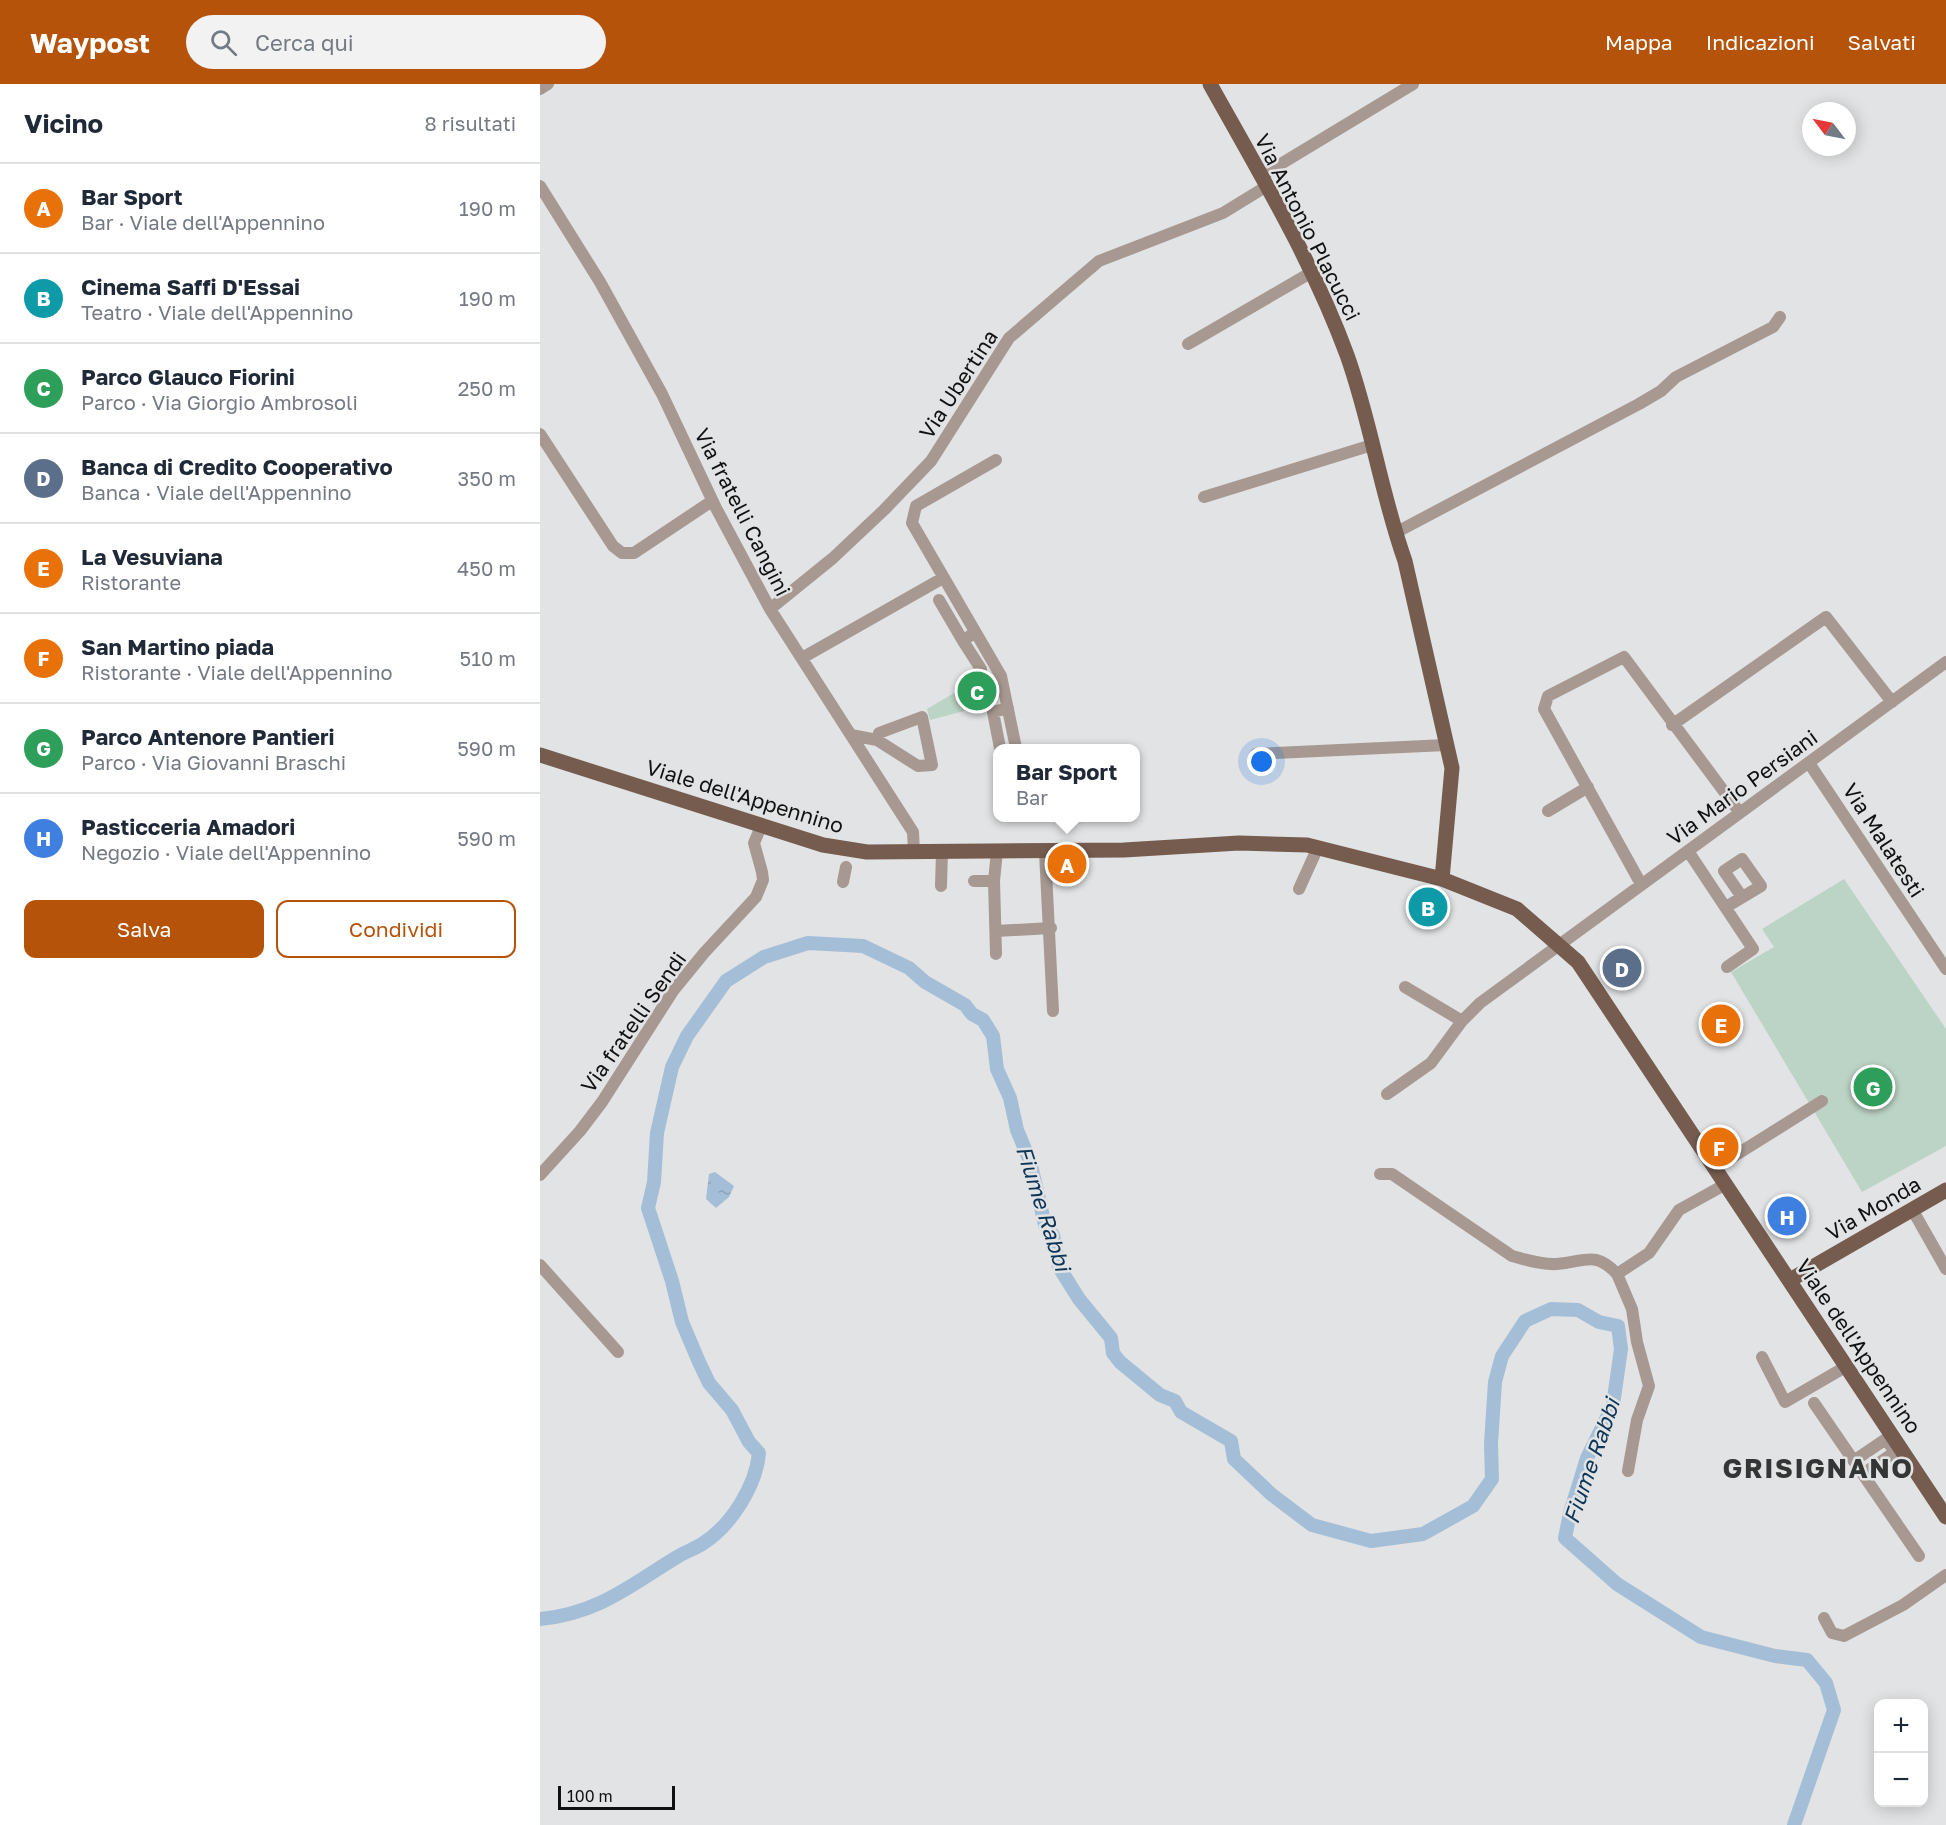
<!DOCTYPE html>
<html lang="it">
<meta charset="utf-8">
<style>
:root{--surface:#fff;--page:#f2f2f3;--text:#1f2937;--muted:#747a83;--line:#e0e1e3;--accent:#b45309}
body{margin:0;font-family:"Golos Text",sans-serif;background:var(--page);color:var(--text)}
.controls{position:absolute;right:18px;bottom:18px;display:grid;overflow:hidden;border-radius:12px;box-shadow:0 3px 15px #0003}
.controls button{width:54px;height:54px;display:grid;place-items:center;padding:0;border:0;border-bottom:2px solid var(--line);background:var(--surface);color:var(--text);font:30px sans-serif}
.compass{position:absolute;left:1262px;top:18px;width:54px;height:54px;border-radius:50%;background:var(--surface);box-shadow:0 3px 15px #0003;rotate:302deg}
.scale{position:absolute;left:18px;bottom:15px;width:117px;box-sizing:border-box;padding-left:6px;border:3px solid #111;border-top:0;font-size:16px;line-height:21px;white-space:nowrap;color:#111;-webkit-text-stroke:4px #e2e3e4;paint-order:stroke}
.you{position:absolute;left:722px;top:678px;width:21px;height:21px;margin:-15px;border:4px solid #fff;border-radius:50%;background:#1a73e8;box-shadow:0 0 0 9px #1a73e833}
.badge{display:grid;place-items:center;width:39px;height:39px;border-radius:50%;background:var(--accent);color:#fff;font-size:20px;font-weight:700}
.pin{position:absolute;translate:-50% -50%;border:3px solid #fff;box-shadow:0 2px 6px #0006}
.popup{position:absolute;left:453px;top:660px;width:147px;height:78px;box-sizing:border-box;display:grid;place-content:center;border-radius:12px;background:var(--surface);filter:drop-shadow(0 2px 4px #0005);font-size:20px;white-space:nowrap;color:var(--muted)}
.popup b{font-size:22px;color:var(--text)}
.popup::after{content:'';position:absolute;left:50%;top:100%;margin-left:-12px;border:12px solid transparent;border-top-color:var(--surface)}
.list{margin:0;padding:0;list-style:none}
h2{display:flex;justify-content:space-between;align-items:center;height:78px;margin:0;padding:0 24px;font-size:26px}
h2 small{font-size:20px;font-weight:400;color:var(--muted)}
.list li{display:grid;grid-template-columns:39px 1fr auto;gap:18px;align-items:center;box-sizing:border-box;height:90px;padding:0 24px;border-top:2px solid var(--line)}
.list b{display:block;font-size:22px;white-space:nowrap}
.list p{margin:0;font-size:20px;white-space:nowrap;color:var(--muted)}
.list em{font-size:20px;font-style:normal;color:var(--muted)}
.actions{display:flex;gap:12px;padding:18px 24px}
.actions a{flex:1;padding:14px 0;border:2px solid var(--accent);border-radius:12px;text-align:center;font-size:21px;color:var(--accent)}
.actions .main{background:var(--accent);color:#fff}
.icon{flex:none;width:33px;height:33px;fill:none;stroke:currentColor;stroke-width:2;stroke-linecap:round;stroke-linejoin:round}
.map{position:relative;flex:none;width:1406px;height:1741px;overflow:hidden}
header{display:flex;align-items:center;gap:36px;box-sizing:border-box;height:84px;padding:0 30px;background:var(--accent);color:#fff}
header strong{font-size:28px}
nav{display:flex;gap:33px;margin-inline-start:auto;font-size:21px}
.search{width:420px;height:54px;background:var(--page);display:flex;align-items:center;gap:15px;box-sizing:border-box;padding:0 21px;border-radius:33px;color:var(--muted);font-size:22px}
main{display:flex}
aside{flex:1;background:var(--surface)}
.map>svg:first-child{display:block}
</style>
<header>
<strong>Waypost</strong>
<div class="search"><svg class="icon" aria-label="search" viewBox="0 0 24 24"><circle cx="10" cy="10" r="6"/><path d="M15 15l6 6"/></svg>Cerca qui</div>
<nav><a>Mappa</a><a>Indicazioni</a><a>Salvati</a></nav>
</header>
<main>
<aside>
<h2>Vicino<small>8 risultati</small></h2>
<ul class="list">
<li><span class="badge" style="background:#e8710a">A</span><div><b>Bar Sport</b><p>Bar · Viale dell'Appennino</p></div><em>190 m</em></li>
<li><span class="badge" style="background:#0f9aa8">B</span><div><b>Cinema Saffi D'Essai</b><p>Teatro · Viale dell'Appennino</p></div><em>190 m</em></li>
<li><span class="badge" style="background:#2e9e5b">C</span><div><b>Parco Glauco Fiorini</b><p>Parco · Via Giorgio Ambrosoli</p></div><em>250 m</em></li>
<li><span class="badge" style="background:#5c6f8a">D</span><div><b>Banca di Credito Cooperativo</b><p>Banca · Viale dell'Appennino</p></div><em>350 m</em></li>
<li><span class="badge" style="background:#e8710a">E</span><div><b>La Vesuviana</b><p>Ristorante</p></div><em>450 m</em></li>
<li><span class="badge" style="background:#e8710a">F</span><div><b>San Martino piada</b><p>Ristorante · Viale dell'Appennino</p></div><em>510 m</em></li>
<li><span class="badge" style="background:#2e9e5b">G</span><div><b>Parco Antenore Pantieri</b><p>Parco · Via Giovanni Braschi</p></div><em>590 m</em></li>
<li><span class="badge" style="background:#3f7fe0">H</span><div><b>Pasticceria Amadori</b><p>Negozio · Viale dell'Appennino</p></div><em>590 m</em></li>
</ul>
<div class="actions"><a class="main">Salva</a><a>Condividi</a></div>
</aside>
<div class="map">
<svg width="1406" height="1741" viewBox="0 0 1406 1741">
<defs>
<pattern id="water-ripples" width="26" height="14" patternUnits="userSpaceOnUse" patternTransform="scale(1.5)"><rect width="26" height="14" fill="#a5bed7"/><path d="M2 4q2-2 4 0t4 0M15 11q2-2 4 0t4 0" fill="none" stroke="#8da2b8"/></pattern>
</defs>
<rect width="100%" height="100%" fill="#e2e3e4"/>
<path fill="#bcd4c5" d="M448,589L458,618L390,636L387,625Z
M1304,795L1406,945V1062L1322,1108L1191,888L1234,863L1222,845Z"/>
<path fill="url(#water-ripples)" d="M175,1088L194,1102L189,1113L176,1124L166,1115L169,1090Z"/>
<g fill="none" stroke-linecap="round" stroke-linejoin="round">
<path stroke="#a5bed7" stroke-width="14" d="M0,1535C59,1529 89,1502 137,1473C145,1468 154,1465 162,1460C191,1442 216,1402 219,1369L209,1358L192,1326L169,1299L159,1278L142,1238L132,1197L108,1124L114,1098L117,1049L132,983L147,952L186,897L224,873L268,859L323,862L369,884L385,898L425,921L432,930L443,936L453,952L457,985L470,1014L477,1046L490,1077L505,1141L513,1151L519,1183L539,1215L571,1254L573,1269L580,1278L620,1311L635,1317L641,1328L691,1357L694,1375L731,1410L772,1441L831,1457L883,1450L933,1422L952,1395L951,1360L955,1298L962,1272L985,1237L1011,1225L1038,1226L1059,1238L1078,1242L1081,1265L1073,1321L1047,1374L1030,1429L1025,1454L1077,1500L1161,1553L1235,1572L1267,1576L1286,1599L1294,1626L1254,1741"/>
<path stroke="#a79991" stroke-width="12" d="M0,5L8,0
M721,92L873,0
M0,102L60,198L122,310L176,424L230,525L373,748L374,768
M648,260L772,188
M0,350L73,462L82,469H94L172,417
M456,376L376,422L372,439L461,592L476,664
M664,413L832,361
M855,449L1099,320L1121,307L1136,293L1233,243L1240,233
M399,516L423,557
M230,525L293,474L344,426L391,377L469,254L559,177L683,129L727,102
M435,548L423,557L441,585
M262,574L403,494
M1132,641L1286,533L1352,618
M311,651L337,656L378,682L392,681L382,633L339,649L337,656
M460,664L453,628L468,624
M716,670L906,661
M1269,679L1406,885
M1008,727L1048,703
M1148,767L1213,865L1187,883
M505,768L513,927
M434,797H454
M303,798L306,783
M1101,800L1004,625L1008,612L1084,573L1200,729
M401,802L402,768
M759,805L778,763
M1186,823L1221,802L1202,775L1184,787L1202,813
M456,847L511,844
M456,870L454,797L457,767
M865,903L922,937L940,919L1406,578
M847,1010L891,979L922,937
M1175,1084L1282,1017
M840,1090H852L972,1172C986,1176 1002,1181 1017,1180C1045,1178 1055,1166 1077,1190L1109,1169L1139,1126L1186,1100
M0,1091L40,1047L62,1018L133,907L164,869L216,813L223,796L222,788L214,759L222,740
M1372,1125L1406,1185
M0,1181L78,1268
M1077,1190L1092,1225L1097,1258L1109,1302L1097,1336L1088,1387
M1222,1273L1245,1318L1307,1282
M1274,1319L1379,1472
M1315,1376L1346,1355L1350,1361L1356,1357
M1323,1390L1355,1368L1350,1361
M1284,1534L1292,1549L1304,1552L1363,1521L1406,1491"/>
<path stroke="#755c4f" stroke-width="15" d="M670,0C719,88 772,176 807,271C831,338 841,410 865,477L912,684L902,795
M0,671L283,761L327,768L584,766L699,759L767,761L902,795L977,825L1038,878L1406,1433
M1250,1196L1406,1106"/>
</g>
<g text-anchor="middle" dominant-baseline="central" stroke-width="5" stroke-linejoin="round" paint-order="stroke">
<g font-size="21" fill="#111" stroke="#e2e3e4">
<text transform="translate(768 143) rotate(63)">Via Antonio Placucci</text>
<text transform="translate(418 300) rotate(-57)">Via Ubertina</text>
<text transform="translate(203 428) rotate(63)">Via fratelli Cangini</text>
<text transform="translate(1202 703) rotate(-36)">Via Mario Persiani</text>
<text transform="translate(205 712) rotate(17)">Viale dell'Appennino</text>
<text transform="translate(1344 756) rotate(57)">Via Malatesti</text>
<text transform="translate(93 938) rotate(-55)">Via fratelli Sendi</text>
<text transform="translate(1333 1124) rotate(-30)">Via Monda</text>
<text transform="translate(1319 1262) rotate(56)">Viale dell'Appennino</text>
</g>
<g font-size="22" font-style="italic" fill="#0d3557" stroke="#e2e3e4">
<text transform="translate(504 1124) rotate(72)">Fiume Rabbi</text>
<text transform="translate(1051 1377) rotate(-71)">Fiume Rabbi</text>
</g>
<g font-size="27" font-weight="bold" letter-spacing="1.5" fill="#343535" stroke="#e2e3e4">
<text x="1278" y="1384">GRISIGNANO</text>
</g>
</g>
</svg>
<div class="controls">
<button>+</button>
<button>−</button>
</div>
<svg class="compass" viewBox="-18 -18 36 36"><path d="M0-13l5 13h-10z" fill="#e53935"/><path d="M0 13l5-13h-10z" fill="#747a83"/></svg>
<div class="scale">100 m</div>
<div class="you"></div>
<div class="pin badge" style="left:527px;top:780px;background:#e8710a">A</div>
<div class="popup"><b>Bar Sport</b>Bar</div>
<div class="pin badge" style="left:888px;top:823px;background:#0f9aa8">B</div>
<div class="pin badge" style="left:437px;top:607px;background:#2e9e5b">C</div>
<div class="pin badge" style="left:1082px;top:884px;background:#5c6f8a">D</div>
<div class="pin badge" style="left:1181px;top:940px;background:#e8710a">E</div>
<div class="pin badge" style="left:1179px;top:1063px;background:#e8710a">F</div>
<div class="pin badge" style="left:1333px;top:1003px;background:#2e9e5b">G</div>
<div class="pin badge" style="left:1247px;top:1132px;background:#3f7fe0">H</div>
</div>
</main>
